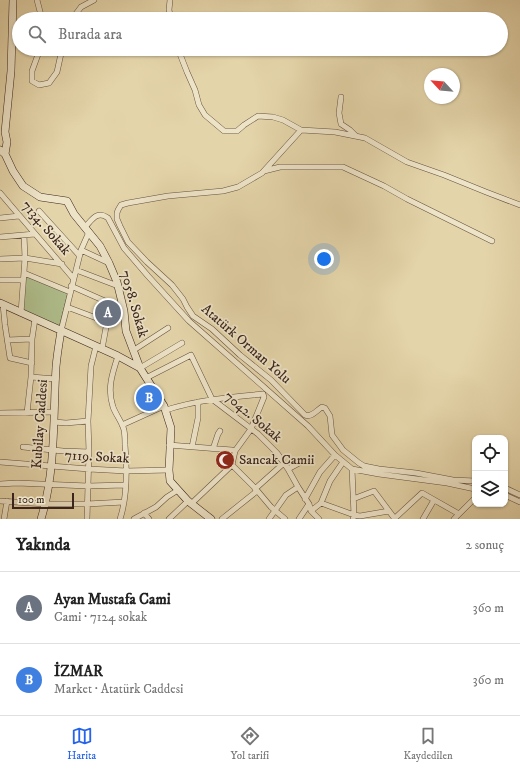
<!DOCTYPE html>
<html lang="tr">
<meta charset="utf-8">
<style>
:root{--surface:#fff;--page:#f2f2f2;--text:#222;--muted:#767676;--line:#e0e0e0;--accent:#2563eb}
body{margin:0;font-family:"IM FELL DW Pica",serif;background:var(--page);color:var(--text)}
.controls{position:absolute;right:12px;bottom:12px;display:grid;overflow:hidden;border-radius:8px;box-shadow:0 1px 3px #0004}
.controls button{width:36px;height:36px;display:grid;place-items:center;padding:0;border:0;border-bottom:1px solid var(--line);background:var(--surface);color:var(--text);font:20px sans-serif}
.compass{position:absolute;left:424px;top:68px;width:36px;height:36px;border-radius:50%;background:var(--surface);box-shadow:0 1px 3px #0004;rotate:296deg}
.scale{position:absolute;left:12px;bottom:10px;width:62px;box-sizing:border-box;padding-left:4px;border:2px solid #3b251d;border-top:0;font-size:11px;line-height:14px;white-space:nowrap;color:#3b251d;-webkit-text-stroke:3px #ede3c7;paint-order:stroke}
.you{position:absolute;left:324px;top:259px;width:14px;height:14px;margin:-10px;border:3px solid #fff;border-radius:50%;background:#1a73e8;box-shadow:0 0 0 6px #1a73e833}
.badge{display:grid;place-items:center;width:26px;height:26px;border-radius:50%;background:var(--accent);color:#fff;font-size:13px;font-weight:700}
.pin{position:absolute;translate:-50% -50%;border:2px solid #fff;box-shadow:0 1px 4px #0006}
.list{margin:0;padding:0;list-style:none}
h2{display:flex;justify-content:space-between;align-items:center;height:52px;margin:0;padding:0 16px;font-size:17px}
h2 small{font-size:13px;font-weight:400;color:var(--muted)}
.list li{display:grid;grid-template-columns:26px 1fr auto;gap:12px;align-items:center;box-sizing:border-box;height:72px;padding:0 16px;border-top:1px solid var(--line)}
.list b{display:block;font-size:15px;white-space:nowrap}
.list p{margin:0;font-size:13px;white-space:nowrap;color:var(--muted)}
.list em{font-size:13px;font-style:normal;color:var(--muted)}
.icon{flex:none;width:22px;height:22px;fill:none;stroke:currentColor;stroke-width:2;stroke-linecap:round;stroke-linejoin:round}
.map{position:relative;flex:none;width:520px;height:519px;overflow:hidden}
.search{position:absolute;background:var(--surface);box-shadow:0 1px 3px #0004;left:12px;right:12px;top:12px;height:44px;display:flex;align-items:center;gap:10px;box-sizing:border-box;padding:0 14px;border-radius:22px;color:var(--muted);font-size:15px}
.sheet{height:196px;background:var(--surface)}
nav{display:flex;justify-content:space-around;align-items:center;box-sizing:border-box;height:56px;border-top:1px solid var(--line);background:var(--surface);font-size:11px;color:var(--muted)}
nav a{display:grid;justify-items:center;gap:2px}
nav .on{color:var(--accent)}
.map>svg:first-child{display:block}
</style>
<div class="map">
<svg width="520" height="519" viewBox="0 0 520 519">
<rect width="100%" height="100%" fill="#e4d4a9"/>
<filter id="stains"><feTurbulence type="fractalNoise" baseFrequency=".005" numOctaves="4"/><feColorMatrix values="0 0 0 0 .2 0 0 0 0 .09 0 0 0 0 .02 0 0 0 .5 -.17"/></filter>
<radialGradient id="worn" r=".72"><stop offset=".6" stop-color="#630" stop-opacity="0"/><stop offset="1" stop-color="#630" stop-opacity=".3"/></radialGradient>
<path fill="#afbe8c" stroke="#757254" d="M25,276L68,293L59,328L22,311Z"/>
<g fill="none" stroke-linecap="round" stroke-linejoin="round">
<defs>
<path id="street" d="M37,0L42,19
M170,0L169,10L171,19
M72,19L81,7L94,0
M40,49L32,71V81L39,85L49,83L57,72L62,49
M178,49L187,72L195,90L199,105L205,115L224,131H237L244,125L258,116L273,117L283,120L301,130
M341,97L339,113L341,124L350,130L356,136
M264,171L280,167H343L384,186L407,199L492,241
M0,193L73,278
M39,211L79,255
M0,218L19,216
M85,227C92,220 97,210 108,218L124,248L148,276L189,321L308,426L335,455L352,469L379,474L447,483L475,489
M0,237L35,234
M81,250L109,263
M0,259L25,258L62,264
M76,270L118,286
M24,273L70,292
M0,280H23
M71,286L123,309
M3,304L5,325L10,358L32,363
M67,307L107,322L102,349
M21,313L25,258L24,235
M61,331L81,250L89,232
M7,340L32,339
M134,350L168,328
M118,356C112,374 107,389 113,407C116,415 122,422 124,430C125,435 125,440 125,445C127,468 127,498 120,519
M140,368L182,343
M31,377L56,379
M146,378L191,355L212,399L258,434L277,453L288,469L298,487L309,504L311,511L319,519
M166,410C197,400 230,397 263,394
M0,413L54,412
M27,413L31,377L32,339L35,319
M54,422L66,423L88,421
M122,425L164,406
M169,445L232,450L235,451
M23,447L63,451L89,452
M192,447L198,418V402
M213,449L218,434L220,431
M0,462L89,469L126,471L169,470
M232,465L255,488L271,507L285,519
M288,469L301,462
M352,469L354,515L353,519
M475,481L453,480L416,473L379,469L364,466L359,463L343,450L332,435L330,416L325,408L322,407C316,411 311,418 305,415L271,380L240,355L212,329L193,316L187,307L183,299L172,285L147,262L128,242L120,226L117,219V213L118,210L121,205L128,203L168,196L223,191L238,187L262,173L301,130L335,132L365,138L407,162L444,175L486,192L520,205
M0,484L17,483L88,486L125,485
M505,488L520,495
M255,489L284,463
M505,495L520,502
M305,499L320,472L335,455
M353,499L374,491L395,519
M0,501L45,504H87L124,502
M321,503L354,515L360,516L389,511
M191,504L232,465L235,451L251,429L264,397L263,394
M311,511L321,503L330,481L343,462
M144,513L149,519
M4,519L7,501
M87,519L89,452L88,421L91,366L96,346
M134,519L156,507L167,497L178,490
M169,519L188,501
M222,519L257,491
M269,519L286,495L298,487
M299,519L309,504
M394,519L422,493L459,514
M423,519L434,500
M454,519L475,498"/>
<path id="secondary" d="M0,150L5,154L13,171L23,186L40,197L67,201L74,214L100,246L109,263L117,282L124,311L126,331L140,368L164,406L171,428L169,470L170,481L188,501L211,519
M5,154L7,142L5,132L11,71L13,0
M0,303L118,356L140,368
M41,519C56,470 53,418 56,367C57,355 59,343 61,331"/>
</defs>
<use href="#street" stroke="#655140" stroke-width="6"/>
<use href="#secondary" stroke="#3b251d" stroke-width="8"/>
<use href="#street" stroke="#ede3c7" stroke-width="5"/>
<use href="#secondary" stroke="#ede3c7" stroke-width="7"/>
</g>
<defs>
<symbol id="mosque-disc" viewBox="-11 -11 22 22"><circle r="9.5" fill="#8f2418" stroke="#ede3c7"/><path d="M3.5-4.9A6 6 0 1 0 3.5 4.9A5 5 0 1 1 3.5-4.9Z" fill="#fff"/></symbol>
</defs>
<g fill-rule="evenodd">
<use href="#mosque-disc" x="214" y="449" width="22" height="22"/>
</g>
<g text-anchor="middle" dominant-baseline="central" stroke-width="3.5" stroke-linejoin="round" paint-order="stroke">
<g font-size="14" fill="#3b251d" stroke="#ede3c7">
<text transform="translate(46 228) rotate(49)">7134. Sokak</text>
<text transform="translate(134 304) rotate(74)">7058. Sokak</text>
<text transform="translate(246 344) rotate(41)">Atatürk Orman Yolu</text>
<text transform="translate(253 417) rotate(40)">7042. Sokak</text>
<text transform="translate(40 424) rotate(-86)">Kubilay Caddesi</text>
<text transform="translate(97 457) rotate(3)">7119. Sokak</text>
</g>
<g font-size="14" fill="#3b251d" stroke="#ede3c7" text-anchor="start">
<text x="239" y="460">Sancak Camii</text>
</g>
</g>
<rect width="100%" height="100%" filter="url(#stains)"/>
<rect width="100%" height="100%" fill="url(#worn)"/>
</svg>
<div class="controls">
<button><svg class="icon" aria-label="locate" viewBox="0 0 24 24"><circle cx="12" cy="12" r="6"/><path d="M12 2v4M12 18v4M2 12h4M18 12h4"/></svg></button>
<button><svg class="icon" aria-label="layers" viewBox="0 0 24 24"><path d="M12 4l9 5-9 5-9-5zM3 14l9 5 9-5"/></svg></button>
</div>
<svg class="compass" viewBox="-18 -18 36 36"><path d="M0-13l5 13h-10z" fill="#e53935"/><path d="M0 13l5-13h-10z" fill="#767676"/></svg>
<div class="scale">100 m</div>
<div class="you"></div>
<div class="pin badge" style="left:108px;top:313px;background:#6b7280">A</div>
<div class="pin badge" style="left:149px;top:398px;background:#3f7fe0">B</div>
<div class="search"><svg class="icon" aria-label="search" viewBox="0 0 24 24"><circle cx="10" cy="10" r="6"/><path d="M15 15l6 6"/></svg>Burada ara</div>
</div>
<section class="sheet">
<h2>Yakında<small>2 sonuç</small></h2>
<ul class="list">
<li><span class="badge" style="background:#6b7280">A</span><div><b>Ayan Mustafa Cami</b><p>Cami · 7124 sokak</p></div><em>360 m</em></li>
<li><span class="badge" style="background:#3f7fe0">B</span><div><b>İZMAR</b><p>Market · Atatürk Caddesi</p></div><em>360 m</em></li>
</ul>
</section>
<nav>
<a class="on"><svg class="icon" aria-label="map" viewBox="0 0 24 24"><path d="M3 6l6-2 6 2 6-2v14l-6 2-6-2-6 2zM9 4v14M15 6v14"/></svg>Harita</a>
<a><svg class="icon" aria-label="directions" viewBox="0 0 24 24"><path d="M12 3l9 9-9 9-9-9zM9 14v-3h6M13 9l2 2-2 2"/></svg>Yol tarifi</a>
<a><svg class="icon" aria-label="saved" viewBox="0 0 24 24"><path d="M7 4h10v16l-5-4-5 4z"/></svg>Kaydedilen</a>
</nav>
